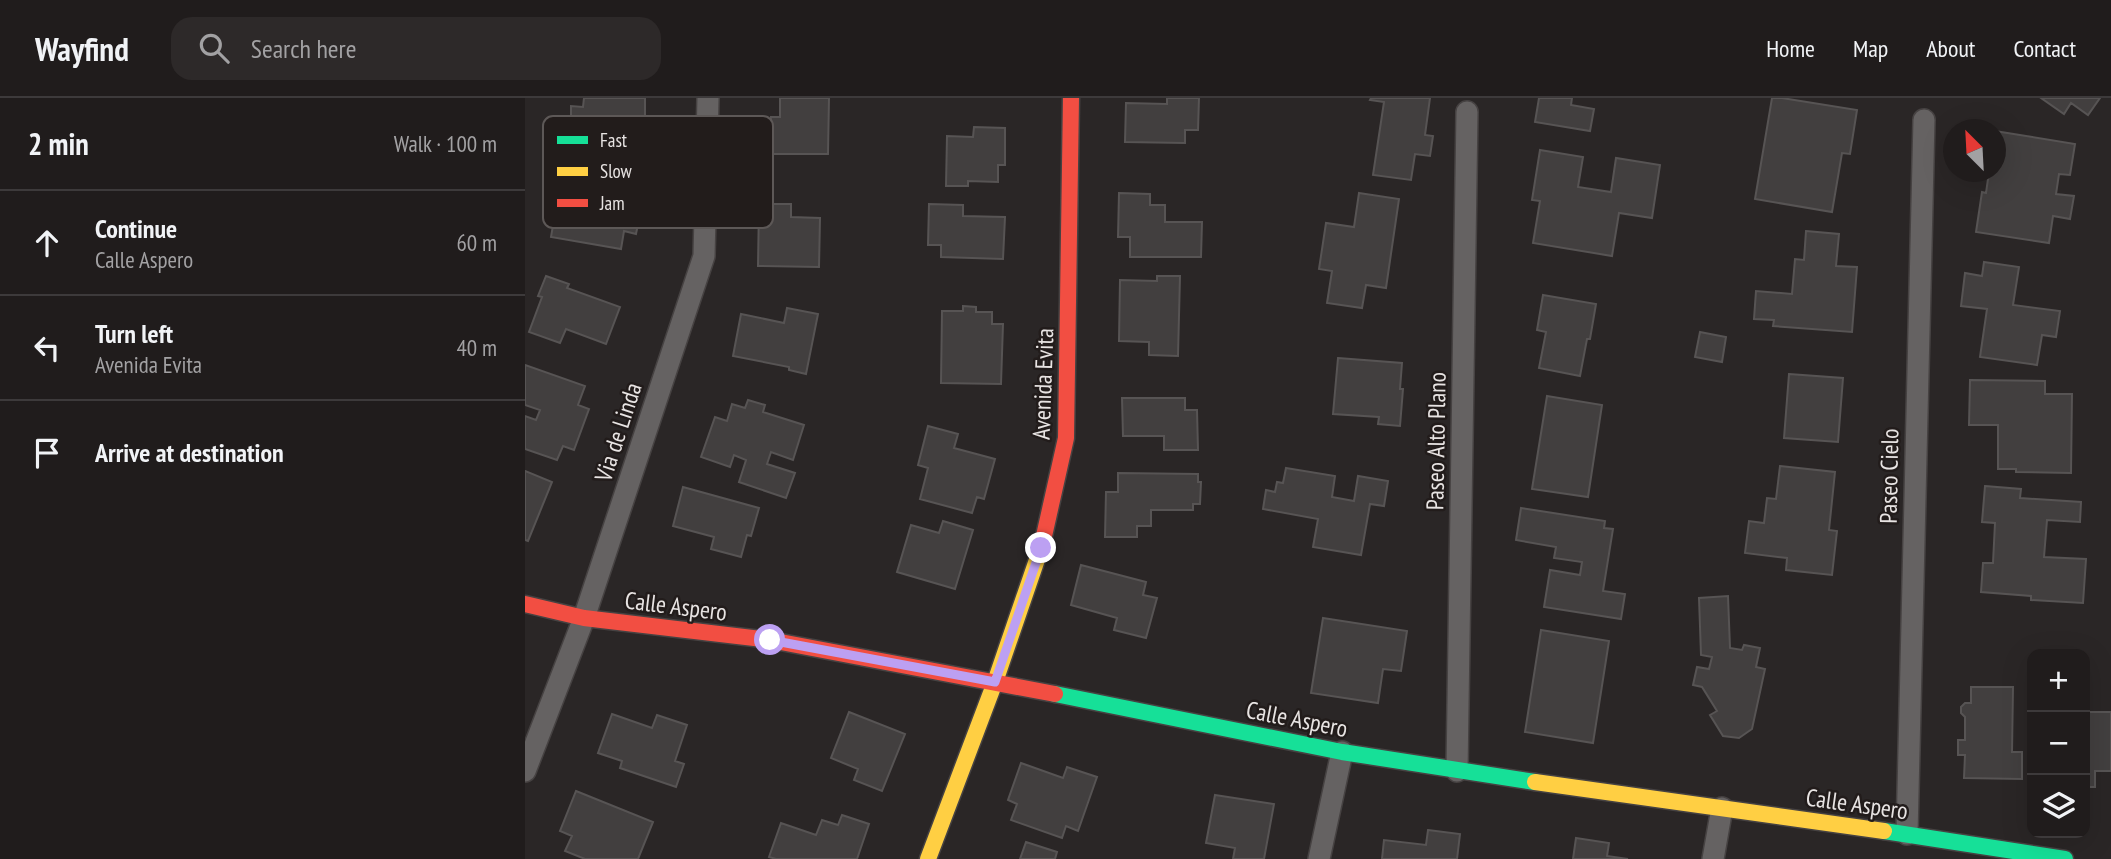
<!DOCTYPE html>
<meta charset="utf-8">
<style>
:root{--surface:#201c1c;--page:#2d2929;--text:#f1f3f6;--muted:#a2a1a3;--line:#3d3a3b}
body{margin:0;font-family:"PT Sans Narrow",sans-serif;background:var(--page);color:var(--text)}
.controls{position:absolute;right:21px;bottom:21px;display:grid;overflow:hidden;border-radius:14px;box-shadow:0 7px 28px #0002}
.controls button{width:63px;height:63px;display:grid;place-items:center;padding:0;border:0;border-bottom:2px solid var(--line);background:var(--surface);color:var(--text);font:35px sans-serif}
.compass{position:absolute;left:1418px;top:21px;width:63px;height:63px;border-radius:50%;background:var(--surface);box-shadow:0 7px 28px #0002;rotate:336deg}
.stop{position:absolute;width:21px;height:21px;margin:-16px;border:5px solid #bca0f2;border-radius:50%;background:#fff}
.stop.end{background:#bca0f2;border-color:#fff;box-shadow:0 2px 7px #0008}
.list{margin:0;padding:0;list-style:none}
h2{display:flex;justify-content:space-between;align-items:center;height:91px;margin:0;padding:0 28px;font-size:30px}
h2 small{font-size:23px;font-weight:400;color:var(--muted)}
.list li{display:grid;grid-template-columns:46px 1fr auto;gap:21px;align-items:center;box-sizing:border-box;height:105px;padding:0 28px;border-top:2px solid var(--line)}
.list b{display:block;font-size:26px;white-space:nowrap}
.list p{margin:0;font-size:23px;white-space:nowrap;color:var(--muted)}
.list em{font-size:23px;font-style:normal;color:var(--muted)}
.icon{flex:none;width:38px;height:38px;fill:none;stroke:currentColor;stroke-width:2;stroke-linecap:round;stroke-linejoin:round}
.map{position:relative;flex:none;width:1586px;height:761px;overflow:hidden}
header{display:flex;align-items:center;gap:42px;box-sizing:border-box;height:98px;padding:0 35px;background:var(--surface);border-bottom:2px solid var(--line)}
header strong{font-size:33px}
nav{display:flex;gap:38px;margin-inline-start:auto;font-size:24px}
.search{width:490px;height:63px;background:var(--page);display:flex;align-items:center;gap:18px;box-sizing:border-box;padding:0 24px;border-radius:21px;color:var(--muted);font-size:26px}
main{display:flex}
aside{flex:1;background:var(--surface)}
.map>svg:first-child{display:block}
</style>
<header>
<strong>Wayfind</strong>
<div class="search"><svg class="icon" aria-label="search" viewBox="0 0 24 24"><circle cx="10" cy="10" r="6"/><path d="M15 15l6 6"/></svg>Search here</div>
<nav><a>Home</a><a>Map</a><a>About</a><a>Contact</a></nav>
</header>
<main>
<aside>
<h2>2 min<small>Walk · 100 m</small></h2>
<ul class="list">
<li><svg class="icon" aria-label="ahead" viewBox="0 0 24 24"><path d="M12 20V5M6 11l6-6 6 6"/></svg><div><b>Continue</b><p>Calle Aspero</p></div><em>60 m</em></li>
<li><svg class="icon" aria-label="left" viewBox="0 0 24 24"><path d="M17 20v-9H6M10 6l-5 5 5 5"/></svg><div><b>Turn left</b><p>Avenida Evita</p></div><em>40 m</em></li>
<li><svg class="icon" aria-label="arrive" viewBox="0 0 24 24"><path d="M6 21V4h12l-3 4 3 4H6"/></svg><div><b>Arrive at destination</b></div></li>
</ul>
</aside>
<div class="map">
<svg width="1586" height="761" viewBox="0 0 1586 761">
<rect width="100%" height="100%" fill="#2a2626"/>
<path fill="#423f3f" stroke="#575454" stroke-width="2" d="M59,0H120V54H88V42H46V8L58,9Z
M255,0H304L303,56H245L246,19H255Z
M642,0H674L673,32H660V45L600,44L601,5L642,6Z
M846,0H905L900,37L908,38L905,58L890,56L886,82L848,77L859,4L845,2Z
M1014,0H1047L1046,7L1069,11L1065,33L1010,24Z
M1247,0H1257L1332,12L1325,56L1317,55L1307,114L1230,101Z
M1516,0H1575L1563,17L1546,5L1539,16Z
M449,29L480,30V67H473V84L443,83V88H421L422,38L448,39Z
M1470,33L1550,46L1545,77L1534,76L1531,96L1549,98L1545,121L1528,118L1524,145L1451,134L1457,94L1461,95L1464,74H1470Z
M1015,52L1058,59L1053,89L1086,94L1091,60L1135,67L1127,120L1094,115L1087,158L1008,145L1015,103L1007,102Z
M90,86L120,92L111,136L99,133L96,151L26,139L32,104L70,111L73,95L87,97Z
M594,95L625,96V107H640V124H677L676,159H605V139H593Z
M834,95L874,101L861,190L841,187L837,210L802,205L807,173L794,171L801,125L829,129Z
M234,106H266V119L295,120L294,169L233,168Z
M404,106L438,107V118L480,119L478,161L416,159V147H403Z
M1281,133L1314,136L1311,168L1332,169L1327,234L1248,228L1249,222L1229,221L1231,193L1267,196L1270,161L1279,162Z
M1459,164L1494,169L1488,207L1535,213L1531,239L1517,237L1512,267L1455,259L1462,211L1436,208L1440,175L1457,178Z
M21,178L44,186L42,190L95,209L81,246L41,231L35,245L4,234L17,199L13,198Z
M632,178H655L653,258L624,257V244L594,243L595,182L632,183Z
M1018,197L1071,206L1065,241H1062L1055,278L1014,270L1021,234L1012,232Z
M438,208L451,209V214H467V226H478L476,286L416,285L417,213H438Z
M262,210L293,216L281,276L264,272V269L208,258L216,216L259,225Z
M1175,234L1201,239L1197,264L1170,259Z
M813,260L877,265L875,291H878L875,328L853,326L854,319L808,316Z
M0,267L60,288L53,307L64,311L49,352L38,348L32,362L0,351V318L11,322L15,312L0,307Z
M1264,276L1318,280L1313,344L1259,340Z
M1445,282L1520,283V296H1547L1546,375L1491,374V371H1473V327H1444Z
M1022,298L1077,307L1063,399L1007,391Z
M597,300H660V312H672L673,352H639V338H598Z
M223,302L240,307L238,314L279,327L268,362L246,354L242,366L270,375L261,400L214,384L221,362L209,357L205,369L176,359L190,319L202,323L207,306L220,310Z
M403,328L433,336L429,350L470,361L459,401L452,399L447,415L395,401L403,370L393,367Z
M1255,368L1310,374L1304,432L1312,433L1307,477L1261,472L1262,460L1220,455L1224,423L1239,425L1242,400L1251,401Z
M761,370L810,378L807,399L829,403L833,378L863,383L859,408L845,406L836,457L788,449L793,421L738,411L741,392L750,394L752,384L758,385Z
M0,373L27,384L3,443L0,442Z
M593,375L673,376V384H676L675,406H668V412H626V428H612V439H580L581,394H593Z
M1460,388L1496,391L1495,400L1556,404L1555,424L1522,422L1519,459L1561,461L1558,505L1506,502V498L1456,494L1458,465H1468L1470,425L1457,424Z
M158,389L234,410L226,438L222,437L216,459L186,451L189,439L148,428Z
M996,410L1080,423L1079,430L1088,431L1078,493L1100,496L1096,521L1019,509L1025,472L1055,477L1057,464L1029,460L1031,449L991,442Z
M418,423L448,432L430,491L372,474L386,427L414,435Z
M556,467L621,484L618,497L632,500L621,540L589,532L592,520L546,507Z
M1203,498L1205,550L1217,552L1219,547L1235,550L1231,569L1240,571L1227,631L1214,640L1198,638L1185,617L1192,613L1177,589L1168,587L1172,569L1184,571L1187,559L1176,557L1174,500Z
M798,520L882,533L876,573L858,571L853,605L786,595Z
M1016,532L1084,543L1068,645L1000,634Z
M1446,589H1488L1487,654H1497V681L1439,680L1440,657H1433V642H1440V619L1436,615V609L1440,605H1446Z
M324,614L380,636L357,693L329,682L333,671L306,660Z
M1560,614H1586V673H1570V689H1560Z
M87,616L127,630L132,617L162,627L150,663L159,666L151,689L95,670L97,663L73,655Z
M496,665L538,680L542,669L572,679L553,733L541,728L537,740L486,722L492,706L483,702Z
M51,693L128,724L113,761H60L40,753L47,738L35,733Z
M690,697L749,706L739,761H708L710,750L681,745Z
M317,717L344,726L332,761H251L244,759L256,725L291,737L297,722L313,727Z
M903,732L935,736L932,761H857L859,742L901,747Z
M1051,740L1084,745L1082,758L1103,761H1048Z
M501,744L532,754L530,761H495Z"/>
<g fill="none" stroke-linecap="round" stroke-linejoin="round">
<defs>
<path id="street" d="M0,673L59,520L179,158L183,0
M932,673L942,14
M1382,736L1399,22
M794,761L817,654
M1188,761L1197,710"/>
<path id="fast" d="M530,596L817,654L1010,684
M1359,733L1540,761"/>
<path id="slow" d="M1010,684L1359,733
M403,761L470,584L517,447"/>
<path id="jam" d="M517,447L541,340L546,0
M0,506L59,520L245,542L530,596"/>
</defs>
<use href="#street" stroke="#464242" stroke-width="24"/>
<use href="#fast" stroke="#464242" stroke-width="19"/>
<use href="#slow" stroke="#464242" stroke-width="19"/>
<use href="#jam" stroke="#464242" stroke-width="19"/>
<use href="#street" stroke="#656262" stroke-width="21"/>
<use href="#fast" stroke="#16e098" stroke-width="16"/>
<use href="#slow" stroke="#ffcf43" stroke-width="16"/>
<use href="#jam" stroke="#f24e42" stroke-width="16"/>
</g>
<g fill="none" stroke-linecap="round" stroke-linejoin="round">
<path stroke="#bca0f2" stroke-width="9" d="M245,542L470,584L516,450"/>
</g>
<g text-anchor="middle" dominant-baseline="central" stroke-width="5" stroke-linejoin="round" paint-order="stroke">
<g font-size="24" fill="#e8e4e3" stroke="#221c1b">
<text transform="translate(518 286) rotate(-88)">Avenida Evita</text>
<text transform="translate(93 334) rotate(-72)">Via de Linda</text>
<text transform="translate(911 343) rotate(-89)">Paseo Alto Plano</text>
<text transform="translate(1364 378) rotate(-89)">Paseo Cielo</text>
<text transform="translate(151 508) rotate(7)">Calle Aspero</text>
<text transform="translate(772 621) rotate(11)">Calle Aspero</text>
<text transform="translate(1332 706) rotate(8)">Calle Aspero</text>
</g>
</g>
<rect x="18" y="18" width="230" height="112" rx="10" fill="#221c1b" stroke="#5d5857" stroke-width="2"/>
<rect x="32" y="38" width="31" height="8" fill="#16e098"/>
<rect x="32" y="69" width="31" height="9" fill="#ffcf43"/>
<rect x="32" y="101" width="31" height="8" fill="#f24e42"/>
<g font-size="19" fill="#e8e4e3">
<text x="75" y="49">Fast</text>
<text x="75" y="80">Slow</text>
<text x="75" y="112">Jam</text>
</g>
</svg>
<div class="controls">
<button>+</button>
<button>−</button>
<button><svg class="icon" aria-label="layers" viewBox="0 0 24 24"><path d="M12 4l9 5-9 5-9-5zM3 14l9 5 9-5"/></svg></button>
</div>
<svg class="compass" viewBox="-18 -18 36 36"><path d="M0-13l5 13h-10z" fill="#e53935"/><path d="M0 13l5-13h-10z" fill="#a2a1a3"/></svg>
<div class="stop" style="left:245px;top:542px"></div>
<div class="stop end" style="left:516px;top:450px"></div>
</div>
</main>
